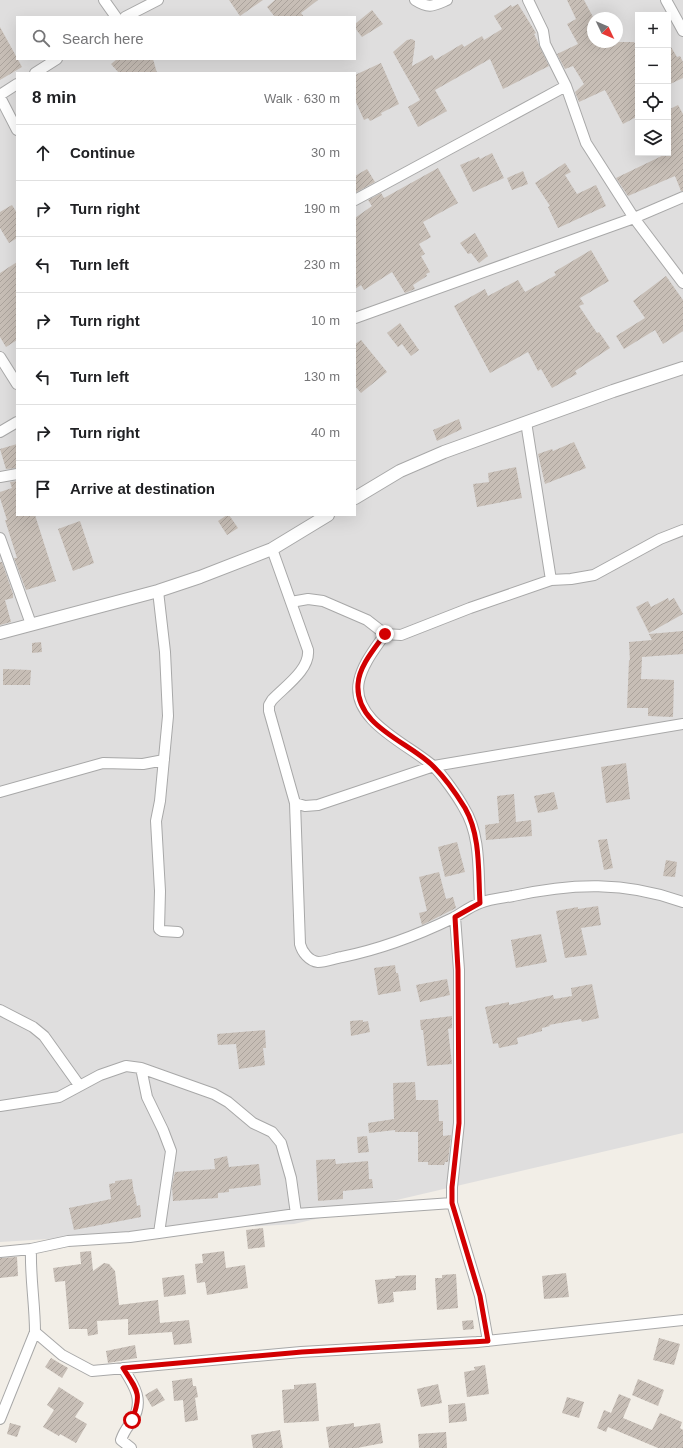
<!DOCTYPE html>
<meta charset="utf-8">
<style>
:root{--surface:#fff;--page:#f2f2f2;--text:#202124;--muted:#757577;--line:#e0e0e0}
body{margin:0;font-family:Arial,sans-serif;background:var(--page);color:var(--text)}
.controls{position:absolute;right:12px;top:12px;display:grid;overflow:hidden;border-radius:0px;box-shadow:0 4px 16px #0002}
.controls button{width:36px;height:36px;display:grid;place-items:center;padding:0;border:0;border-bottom:1px solid var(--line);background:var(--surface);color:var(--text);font:20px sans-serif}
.compass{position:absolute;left:587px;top:12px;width:36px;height:36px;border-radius:50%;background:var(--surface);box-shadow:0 4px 16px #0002;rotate:134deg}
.stop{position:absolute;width:12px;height:12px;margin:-9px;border:3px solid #d20002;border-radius:50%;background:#fff}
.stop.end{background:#d20002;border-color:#fff;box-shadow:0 1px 4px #0008}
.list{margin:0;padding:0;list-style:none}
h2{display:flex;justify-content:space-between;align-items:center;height:52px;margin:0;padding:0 16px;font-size:17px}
h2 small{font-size:13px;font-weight:400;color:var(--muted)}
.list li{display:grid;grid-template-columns:26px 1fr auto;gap:12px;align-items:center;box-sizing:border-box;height:56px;padding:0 16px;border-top:1px solid var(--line)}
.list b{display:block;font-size:15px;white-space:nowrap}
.list em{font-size:13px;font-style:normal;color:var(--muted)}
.icon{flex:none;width:22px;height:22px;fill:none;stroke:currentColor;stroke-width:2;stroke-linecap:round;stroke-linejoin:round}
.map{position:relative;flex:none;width:683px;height:1448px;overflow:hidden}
.search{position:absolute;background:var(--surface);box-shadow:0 4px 16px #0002;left:16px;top:16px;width:340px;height:44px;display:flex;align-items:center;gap:10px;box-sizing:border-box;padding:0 14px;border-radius:0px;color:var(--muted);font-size:15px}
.panel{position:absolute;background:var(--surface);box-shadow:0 4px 16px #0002;left:16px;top:72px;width:340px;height:444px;border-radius:0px}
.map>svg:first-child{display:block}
</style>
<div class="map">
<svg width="683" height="1448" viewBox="0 0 683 1448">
<defs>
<pattern id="building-hatch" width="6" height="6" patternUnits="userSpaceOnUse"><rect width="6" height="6" fill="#c7beb6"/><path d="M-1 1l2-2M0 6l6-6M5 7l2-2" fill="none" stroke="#aba39c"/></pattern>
</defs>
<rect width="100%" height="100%" fill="#f2eee7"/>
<path fill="#dfdede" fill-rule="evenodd" d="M0,0H683V1133L294,1224L0,1242ZM638,15H668V153H638ZM17,17H355V59H17ZM593,18H617V42H593ZM17,73H355V515H17Z"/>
<path fill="url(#building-hatch)" d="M229,0H263L240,16Z
M275,0H318L301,13L304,17H275L267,7Z
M567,0H584L593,17V42H634L638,48V116L623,124L605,90L579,102L575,92L584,84L573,66L565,69L557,54L578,44L567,24L576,19Z
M518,4L536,33L534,34L549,66L503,89L490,59L435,90L447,111L418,127L408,107L420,100L393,52L407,40L412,39L415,41V44L412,66L432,55L435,60L462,44L464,47L482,36L484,40L502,29L494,16L511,5L512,7Z
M372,10L383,24L362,37L355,28V24Z
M0,27L22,67L0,80Z
M668,42L677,57L680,56L683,62V78L668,85Z
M117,59H153L157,73H119L111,64Z
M381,63L399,104L381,113L382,115L370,121L368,118L364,120L355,100V75Z
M678,105L683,114V191H681L675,176L628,196L616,178L668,153V110Z
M492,153L504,178L473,192L460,165L479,157L480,159Z
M565,163L571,172L565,175L577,194L596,185L606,206L558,228L548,207L550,206L535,183Z
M438,168L458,203L423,222L431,237L419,244L425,254L421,256L430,272L426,274L427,276L413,285L415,289L405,293L392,272L364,290L361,285L355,289V218L372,206L368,200L381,193L384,198Z
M367,169L375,182L355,193V176Z
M523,171L528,184L512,190L507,178Z
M12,205L17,213V238L9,243L0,228V212Z
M475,233L488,256L479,263L471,253L468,254L460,243Z
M591,250L609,281L580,298L584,304L579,306L597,333L599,332L610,348L575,371L577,374L552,388L541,369L538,371L528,352L490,373L454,306L485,289L488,296L518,280L525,292L556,275L554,272Z
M17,262V340L6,347L0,337V273Z
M666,276L683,300V331L663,344L655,330L624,349L616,336L645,318L633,301Z
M400,323L419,350L411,356L402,344L398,347L387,333Z
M361,340L387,372L361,393L355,386V344Z
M459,419L462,429L437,441L433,430Z
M574,442L586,468L545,484L538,454L552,449L553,451Z
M17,444V468L6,469L0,449Z
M516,467L522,498L477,507L473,484L489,482L488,473Z
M17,481V515H35L56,581L26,590L14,558H17L5,520H7L0,498V492L12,488L10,482Z
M227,515H229L238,528L227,535L218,521Z
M80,521L94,563L73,571L58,529Z
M0,562H2L13,594V598L5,600L11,622L0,625Z
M668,598L669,601L674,598L683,614L649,633L636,607L648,601L651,607Z
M683,631V654L642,657L641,679L674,680L673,717L648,716V708H627L629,660L630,661L629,642L652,640L649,634Z
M41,642L42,652L32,653V643Z
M3,669L31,670L30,685H3Z
M626,763L630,799L606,803L601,767Z
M554,792L558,809L538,813L534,796Z
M514,794L516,822L531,820L532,836L486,840L485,825L499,823L497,796Z
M607,839L613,868L604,870L598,840Z
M457,842L465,872L445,877L438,847Z
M666,860L677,862L675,877L663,876Z
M439,872L446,899L453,897L456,908L422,925L419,913L427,911L419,877Z
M598,906L601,925L581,928L587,955L565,958L556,911L578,907V909Z
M541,934L547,962L516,968L511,940Z
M395,965L396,973H398L401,991L378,995L374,968Z
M447,979L450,995L420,1002L416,985Z
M592,984L599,1018L582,1022L581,1019L549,1025L550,1026L542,1028V1031L517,1038L518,1044L499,1048L498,1043L493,1044L485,1007L509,1002V1005L553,995L554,999L572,996L571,988Z
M452,1016V1028L448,1029L452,1064L427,1066L423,1030H421L420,1020Z
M363,1020V1022L368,1021L370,1032L351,1036L350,1021Z
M265,1030L266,1048H263L265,1065L239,1069L236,1044L218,1045L217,1034Z
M415,1082L416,1100H438L439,1121H443V1136L451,1135L448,1162H445L444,1165H428V1162H418V1132H395V1130L369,1133L368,1123L394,1119L393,1083Z
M367,1136L369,1152L358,1153L357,1137Z
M227,1156L229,1167L259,1164L261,1185L229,1189V1192L218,1193V1198L173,1201L172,1186L175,1172L215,1169L214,1159Z
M335,1159L336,1164L368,1161L369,1179H372L373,1188L343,1191V1199L318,1201L316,1160Z
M132,1179L134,1194H135L137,1206L140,1205L141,1217L74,1230L69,1208L111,1199L109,1184L115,1183V1181Z
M263,1228L265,1247L248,1249L246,1230Z
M91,1251L93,1271L104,1263L109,1264L115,1271L119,1305L158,1300L160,1323L189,1320L192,1343L174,1345L172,1332L128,1335V1319L97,1321L98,1334L88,1336L87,1329H69L65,1281L55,1282L53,1268L81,1264L80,1252Z
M224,1251L226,1268L245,1265L248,1288L207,1295L205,1282L197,1283L195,1264L203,1263L202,1254Z
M17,1257L18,1276L0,1278V1258Z
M566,1273L569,1297L544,1299L542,1276Z
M456,1274L458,1308L437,1310L435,1278H442V1275Z
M184,1275L186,1294L164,1297L162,1278Z
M416,1275V1290L393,1292L394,1302L378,1304L375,1280L396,1278L395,1276Z
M473,1320L474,1329L463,1330L462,1321Z
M659,1338L680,1344L674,1365L653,1360Z
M135,1345L137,1358L108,1363L106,1351Z
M51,1358L68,1368L62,1378L45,1367Z
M485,1365L489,1394L467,1397L464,1372L475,1370L474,1367Z
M192,1378L193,1386H196L198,1397L195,1398L198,1420L185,1422L183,1400L174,1401L172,1381Z
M638,1379L664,1390L658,1406L632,1395Z
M316,1383L319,1421L284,1423L282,1390L294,1389V1385Z
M438,1384L442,1403L421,1407L417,1389Z
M59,1387L84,1403L75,1417L87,1424L76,1443L60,1434L59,1436L43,1427L54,1410L47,1405Z
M157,1388L165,1400L152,1407L145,1395Z
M619,1394L631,1399L623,1418L652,1430L660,1413L682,1422L680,1428L683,1430V1448H658L608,1427L606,1432L597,1428L604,1410L611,1413Z
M567,1397L584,1402L579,1418L562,1413Z
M465,1403L467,1421L449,1423L448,1405Z
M10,1423L21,1426L17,1437L7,1434Z
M354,1423V1427L380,1423L383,1443L357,1448H329L326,1427Z
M280,1430L283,1448H253L251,1435Z
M446,1432L447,1448H419L418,1434Z"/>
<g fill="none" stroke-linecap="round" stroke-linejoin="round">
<defs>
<path id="minor" d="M104,0L116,17
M415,0C429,9 433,6 447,0
M528,0L543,31L545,44L566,86L586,143L634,218L683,283
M666,0L683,31
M125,17L158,0
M35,73L57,59
M0,95L17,84
M0,97L17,130
M355,200L566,86
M355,318L634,218L683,197
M0,357L17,384
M526,422L551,580
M0,432L17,422
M0,477L17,474
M0,538L31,624
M272,549L308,650C310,670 284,687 272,700L269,705V711L295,803L300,944C302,952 309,961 318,962C326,962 335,958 342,957C381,949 418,935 453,918C462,913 471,906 480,903C490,899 502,898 513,896C572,883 625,881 683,902
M158,591L165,652L168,716L160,801L156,821L160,891L159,929L162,931L178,932
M291,602L308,599L323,601L367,620L385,634L401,635L470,608L551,580L571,579L594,575L660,539L683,530
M385,634C375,649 363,663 359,681C350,721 410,745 433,766C442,774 458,797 464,808C481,835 478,872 480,903
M0,792L103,763L143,764L164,760
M295,803L305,806L318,805L434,766L683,724
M455,917L459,970V1123L452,1187V1203L480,1296L488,1341
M0,1010L33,1027L44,1036L79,1085
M141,1068L147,1097L163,1130L171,1151L159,1233
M0,1106L59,1097L100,1075L126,1066L141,1068L214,1094L228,1102L253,1123L272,1132L281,1143L291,1178L296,1214
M452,1203L296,1214L130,1237L68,1241L31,1249C30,1277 35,1304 35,1332L62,1355L92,1371L301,1352L477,1342L683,1320
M0,1252L31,1249
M123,1368C134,1385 145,1401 132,1421C127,1428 124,1431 121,1440L131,1448
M0,1419L35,1332"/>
<path id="tertiary" d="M355,498L400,471L444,452L613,391L683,368
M0,633L158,591L200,577L272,549L328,515"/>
</defs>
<use href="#minor" stroke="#a8a8a8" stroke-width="12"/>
<use href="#tertiary" stroke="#a8a8a8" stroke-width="14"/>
<use href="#minor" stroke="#fff" stroke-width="10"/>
<use href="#tertiary" stroke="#fff" stroke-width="12"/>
</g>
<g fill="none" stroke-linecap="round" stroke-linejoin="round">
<path stroke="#d20002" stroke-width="5" d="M132,1420C142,1394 138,1391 123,1368L302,1352L488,1341L480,1296L452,1203V1187L459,1123L458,970L455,917L480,903C478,872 481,836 465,808C457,795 445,778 434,767C410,742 355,727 358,684C359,666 375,648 385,634"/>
</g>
</svg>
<div class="controls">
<button>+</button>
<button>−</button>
<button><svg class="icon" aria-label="locate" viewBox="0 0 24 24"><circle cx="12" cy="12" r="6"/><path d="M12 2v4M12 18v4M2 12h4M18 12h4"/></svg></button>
<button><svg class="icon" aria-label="layers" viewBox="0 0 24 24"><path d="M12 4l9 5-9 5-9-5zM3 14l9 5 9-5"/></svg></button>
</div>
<svg class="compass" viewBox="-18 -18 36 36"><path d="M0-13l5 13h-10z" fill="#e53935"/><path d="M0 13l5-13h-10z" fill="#757577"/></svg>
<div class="stop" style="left:132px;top:1420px"></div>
<div class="stop end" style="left:385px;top:634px"></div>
<div class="search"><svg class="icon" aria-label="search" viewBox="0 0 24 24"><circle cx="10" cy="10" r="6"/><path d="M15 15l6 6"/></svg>Search here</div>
<section class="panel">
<h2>8 min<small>Walk · 630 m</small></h2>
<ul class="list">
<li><svg class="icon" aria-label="ahead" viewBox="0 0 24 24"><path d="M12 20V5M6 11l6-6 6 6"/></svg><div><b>Continue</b></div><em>30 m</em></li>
<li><svg class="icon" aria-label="right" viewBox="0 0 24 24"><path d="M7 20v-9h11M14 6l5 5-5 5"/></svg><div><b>Turn right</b></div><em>190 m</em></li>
<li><svg class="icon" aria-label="left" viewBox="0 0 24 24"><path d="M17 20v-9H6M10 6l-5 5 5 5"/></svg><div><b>Turn left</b></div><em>230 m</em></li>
<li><svg class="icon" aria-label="right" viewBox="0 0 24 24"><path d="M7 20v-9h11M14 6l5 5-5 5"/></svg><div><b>Turn right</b></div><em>10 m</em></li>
<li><svg class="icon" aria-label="left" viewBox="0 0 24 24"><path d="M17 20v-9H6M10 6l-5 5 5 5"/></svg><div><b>Turn left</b></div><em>130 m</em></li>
<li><svg class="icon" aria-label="right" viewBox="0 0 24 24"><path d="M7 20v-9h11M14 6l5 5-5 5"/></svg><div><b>Turn right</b></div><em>40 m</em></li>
<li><svg class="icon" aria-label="arrive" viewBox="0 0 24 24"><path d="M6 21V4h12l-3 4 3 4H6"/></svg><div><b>Arrive at destination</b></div></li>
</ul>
</section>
</div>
